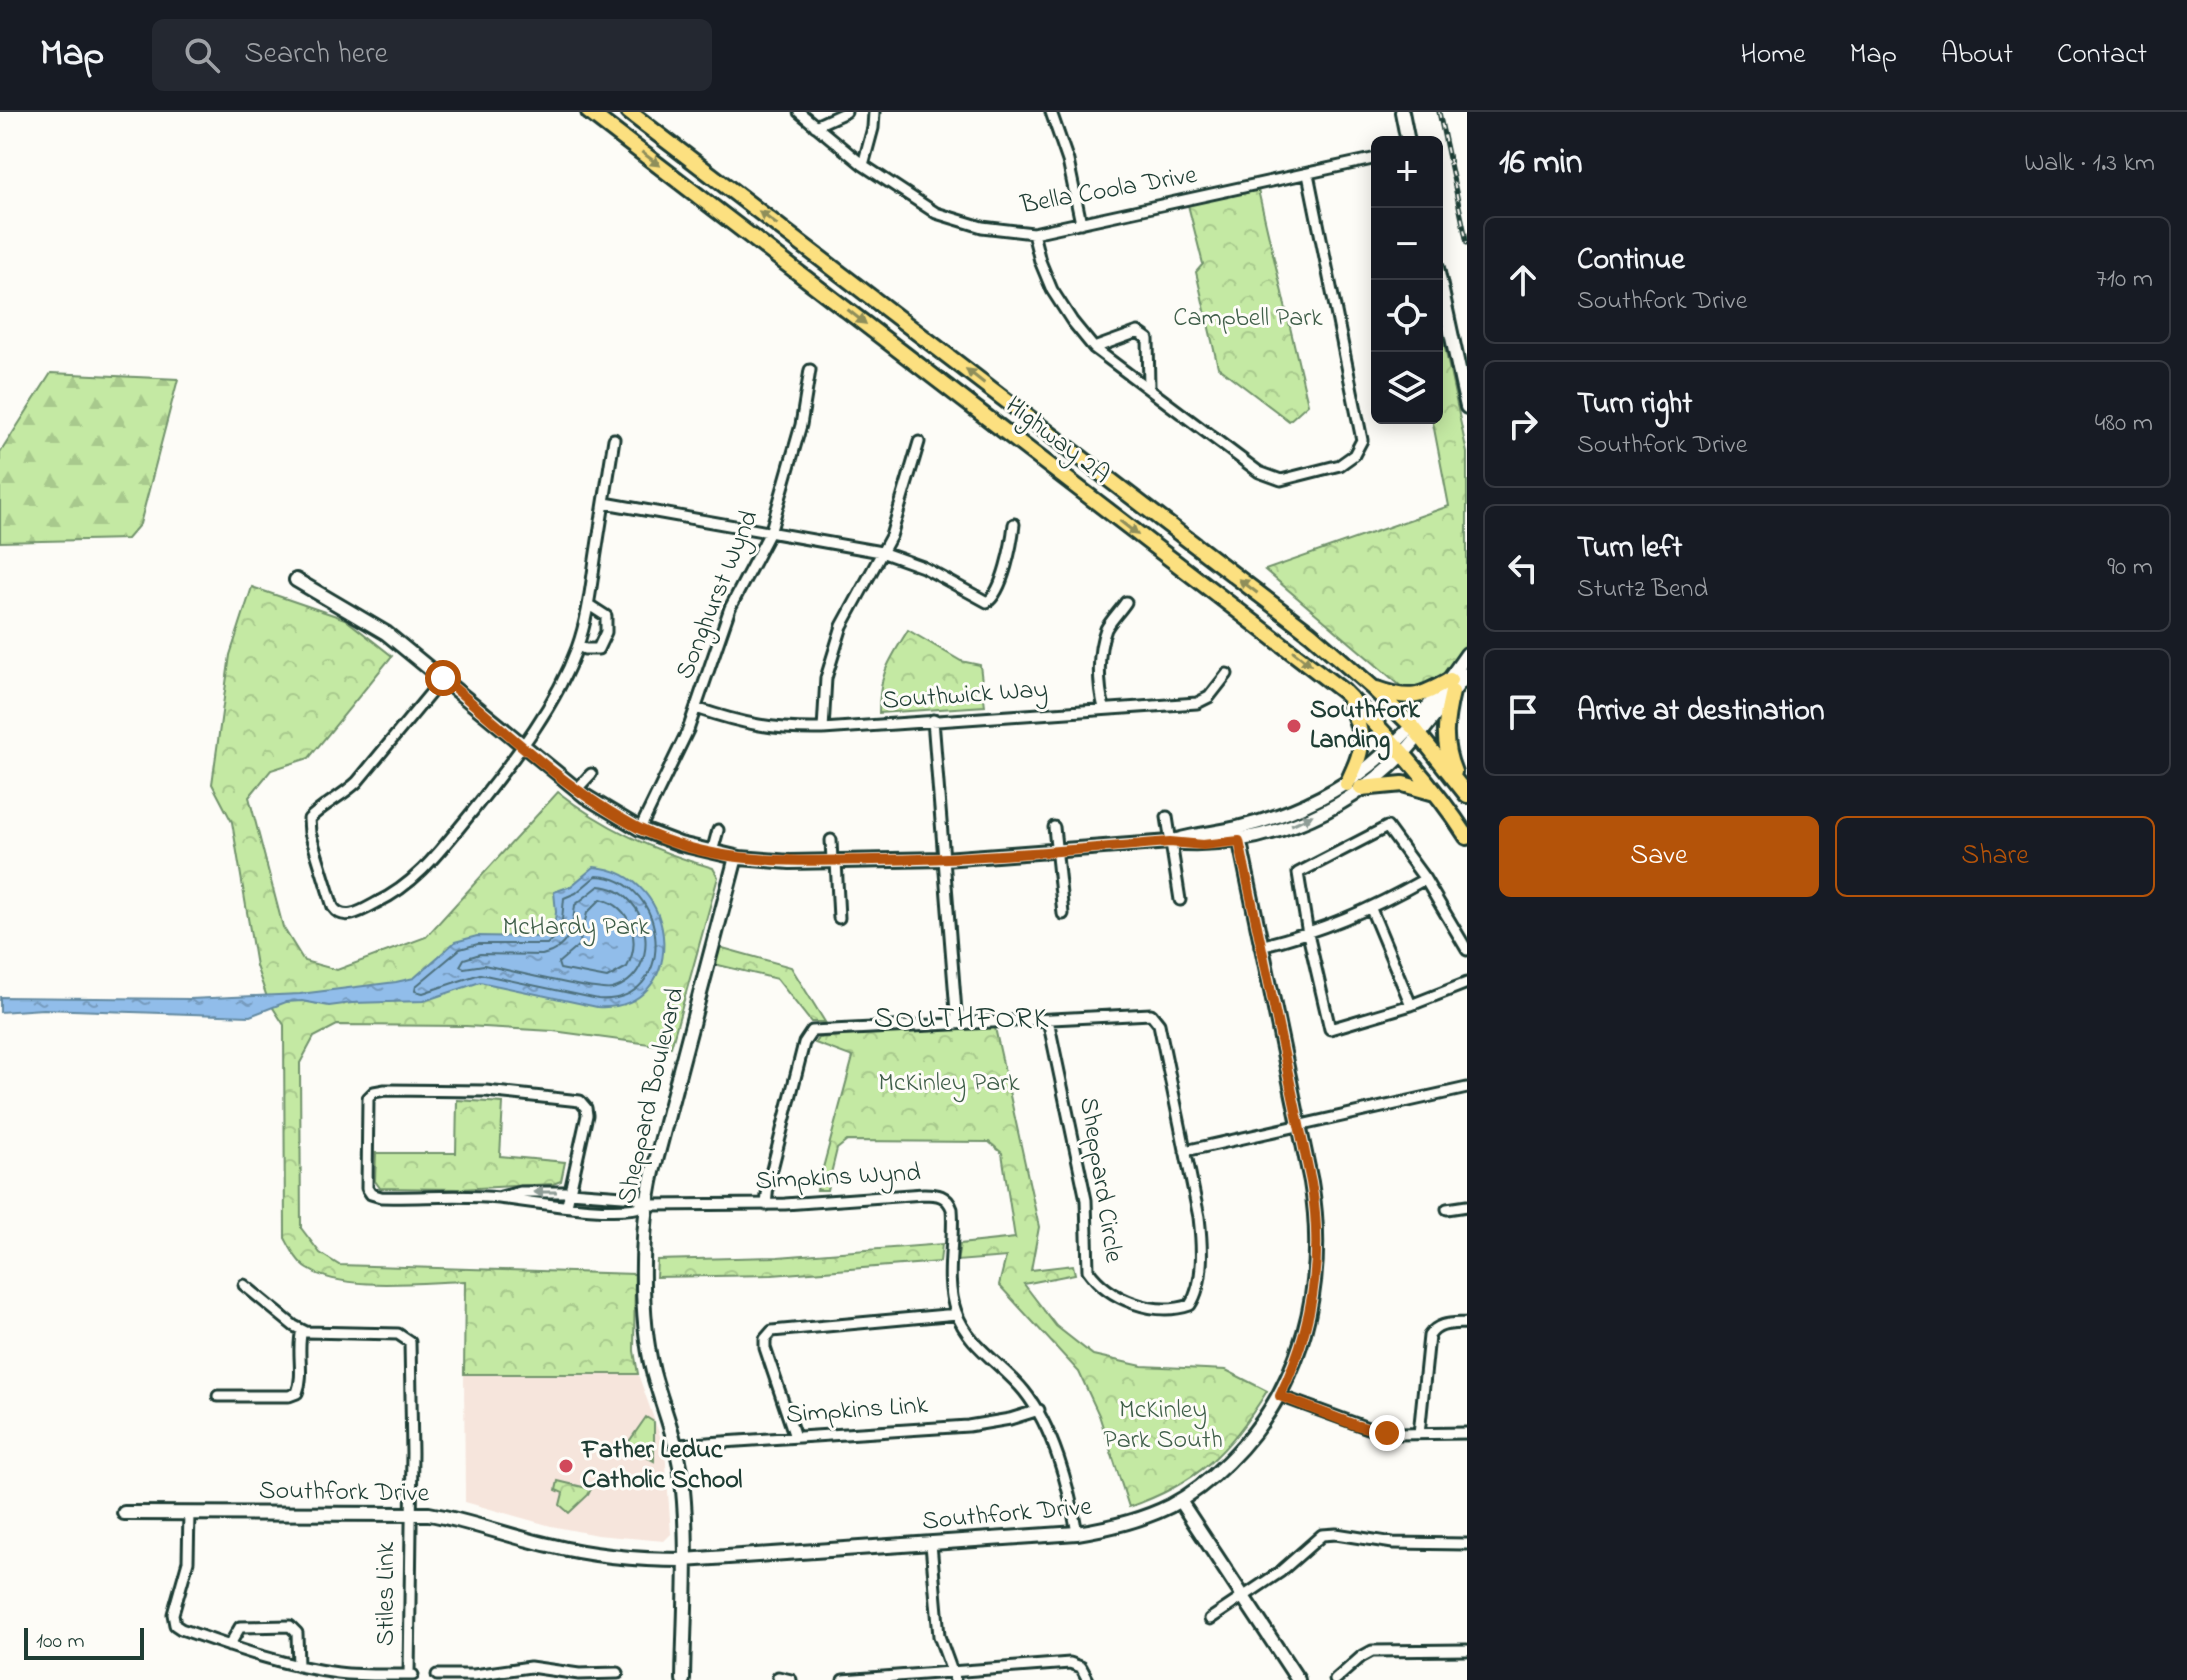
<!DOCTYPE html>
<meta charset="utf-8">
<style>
:root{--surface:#171b24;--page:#242831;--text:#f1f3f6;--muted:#9ea1a6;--line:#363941;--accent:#b45309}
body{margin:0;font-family:"Indie Flower",sans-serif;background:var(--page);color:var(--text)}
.controls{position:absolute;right:24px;top:24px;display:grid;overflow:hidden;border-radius:12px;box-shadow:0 4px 20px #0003}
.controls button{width:72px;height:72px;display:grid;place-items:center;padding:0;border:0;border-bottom:2px solid var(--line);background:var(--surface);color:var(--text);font:40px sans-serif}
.scale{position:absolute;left:24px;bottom:20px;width:120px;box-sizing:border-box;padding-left:8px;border:4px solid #1f3d34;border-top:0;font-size:22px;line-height:28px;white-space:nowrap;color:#1f3d34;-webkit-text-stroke:6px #fdfcf7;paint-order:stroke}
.stop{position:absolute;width:24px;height:24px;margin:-18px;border:6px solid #b45309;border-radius:50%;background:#fff}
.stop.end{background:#b45309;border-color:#fff;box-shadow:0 2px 8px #0008}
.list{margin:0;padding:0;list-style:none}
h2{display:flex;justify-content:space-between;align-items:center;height:104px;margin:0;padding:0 32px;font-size:34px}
h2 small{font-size:26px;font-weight:400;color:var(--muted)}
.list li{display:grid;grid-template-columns:52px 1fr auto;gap:24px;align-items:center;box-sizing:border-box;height:128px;margin:0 16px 16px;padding:0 16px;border:2px solid var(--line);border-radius:12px}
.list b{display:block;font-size:30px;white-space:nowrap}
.list p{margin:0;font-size:26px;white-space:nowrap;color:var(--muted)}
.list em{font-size:26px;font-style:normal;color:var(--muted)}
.actions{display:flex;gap:16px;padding:24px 32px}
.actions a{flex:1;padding:18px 0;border:2px solid var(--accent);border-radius:12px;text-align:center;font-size:28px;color:var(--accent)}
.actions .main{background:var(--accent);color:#fff}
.icon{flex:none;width:44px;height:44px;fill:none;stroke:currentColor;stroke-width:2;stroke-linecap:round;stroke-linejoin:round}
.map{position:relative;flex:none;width:1467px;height:1568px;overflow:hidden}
header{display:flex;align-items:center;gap:48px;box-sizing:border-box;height:112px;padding:0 40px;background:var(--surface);border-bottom:2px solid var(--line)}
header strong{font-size:38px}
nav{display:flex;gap:44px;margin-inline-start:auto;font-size:28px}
.search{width:560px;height:72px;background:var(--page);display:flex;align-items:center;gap:20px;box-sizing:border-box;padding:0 28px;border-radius:12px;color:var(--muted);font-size:30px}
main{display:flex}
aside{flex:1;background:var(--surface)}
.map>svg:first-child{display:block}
</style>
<header>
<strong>Map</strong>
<div class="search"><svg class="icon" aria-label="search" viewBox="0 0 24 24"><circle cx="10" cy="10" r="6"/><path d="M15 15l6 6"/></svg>Search here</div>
<nav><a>Home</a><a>Map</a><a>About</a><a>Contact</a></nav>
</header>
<main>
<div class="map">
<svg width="1467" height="1568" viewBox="0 0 1467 1568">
<defs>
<pattern id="forest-firs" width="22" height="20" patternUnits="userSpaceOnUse" patternTransform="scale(2)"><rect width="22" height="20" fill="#c4e9a3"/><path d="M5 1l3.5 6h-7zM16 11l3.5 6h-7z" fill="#a8c98d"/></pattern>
<pattern id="park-crowns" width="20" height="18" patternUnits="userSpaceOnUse" patternTransform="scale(2)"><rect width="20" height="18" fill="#c4e9a3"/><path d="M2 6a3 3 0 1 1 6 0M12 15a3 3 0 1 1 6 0" fill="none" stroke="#a8c98d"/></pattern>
<pattern id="water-ripples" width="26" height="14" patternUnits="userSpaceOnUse" patternTransform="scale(2)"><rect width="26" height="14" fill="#91bdea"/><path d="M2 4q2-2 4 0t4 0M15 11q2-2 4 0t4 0" fill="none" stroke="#769bbe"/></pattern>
</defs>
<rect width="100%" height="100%" fill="#fdfcf7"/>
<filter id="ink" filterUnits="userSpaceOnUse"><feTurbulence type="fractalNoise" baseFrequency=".0125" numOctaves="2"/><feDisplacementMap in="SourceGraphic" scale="16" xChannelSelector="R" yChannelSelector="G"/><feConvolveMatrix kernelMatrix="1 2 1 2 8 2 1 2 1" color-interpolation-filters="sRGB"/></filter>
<g filter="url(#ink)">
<path fill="#f6e5dc" d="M464,1262H638L665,1338L671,1422L664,1429L597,1423L551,1414L465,1390Z"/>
<path fill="url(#forest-firs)" stroke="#72936c" stroke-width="2" d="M51,261L178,267L140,412L127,427L0,430V341Z"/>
<path fill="url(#park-crowns)" stroke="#72936c" stroke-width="2" d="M1258,78L1308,292L1289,309L1218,255L1196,160L1203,152L1188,93Z
M1437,197L1467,341V535L1439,570L1403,576L1265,458L1449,394L1432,306H1437Z
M252,475L345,507L392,544L309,646L271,658L249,685L283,815L304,849L337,858L426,825L558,680C605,717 656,740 713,756L718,765L671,935L553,919L466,914L337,913L314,925L300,951L301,1116L320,1141L339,1153L635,1162L634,1239L638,1262H464L465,1169C422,1170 344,1180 308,1157C297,1150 291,1137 285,1126L284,913L268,888L256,854L232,710L212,672L230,543Z
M908,518L961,549L980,553L985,594L879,601C879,562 888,551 908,518Z
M719,835L791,855L825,910H811L777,867L714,852Z
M994,911L1039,1115L1031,1158L1073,1153L1075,1162L1024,1172L1056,1214L1093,1243L1142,1254L1226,1258L1267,1279C1229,1340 1198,1371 1129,1395L1099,1303L1079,1260L999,1173L1006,1145L957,1149L960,1132L1015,1126L1002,1041L989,1030L847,1029L837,1037L827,1078H817L853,945L815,931L818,926Z
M457,988L503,991L500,1044L565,1050L561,1069L553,1072L459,1077L380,1076L375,1069L376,1041H456Z
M942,1132L940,1150L772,1163L656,1165L657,1148L778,1145Z
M646,1305L654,1310V1349L626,1334Z
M558,1369L591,1377L588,1383L569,1401L560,1393L563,1381L556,1378Z"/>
<path fill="url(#water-ripples)" stroke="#638aa1" stroke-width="2" d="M594,755C683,762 689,901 597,895L480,870L424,889L352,891L329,894L302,889L286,890L250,904L43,897L0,900V885L190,887L300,882L396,870L414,866L455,830L477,824L542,825L554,816L556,800L554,780L571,774Z"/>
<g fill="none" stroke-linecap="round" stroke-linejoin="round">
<path stroke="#4d707d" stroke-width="2" d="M596,764C670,766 680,893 598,887L480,862L423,881L415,879L416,874L460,837L478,832H547L561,819L564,786L576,781Z
M599,774C651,777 665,862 612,877C598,881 504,857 484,853L464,856L460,854L464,847L480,842L542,843C569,837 573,816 575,793Z
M601,787C632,795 641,829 627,855L607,866L560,857L558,851L579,833L587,801Z"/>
<defs>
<path id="street" d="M799,0L863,53L936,101L982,115L1033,121L1377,46
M1051,0L1068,49L1081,111
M815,14L846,0
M863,53L873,16L874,0
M1033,121L1040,149L1052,178L1072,209L1094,236L1259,360L1281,368L1340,353L1354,343L1362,328L1308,62
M1094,236L1138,220L1148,227L1149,275
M605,391L881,440L923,455L987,490C1003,480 1012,431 1014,412
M578,534L585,537H598L606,520V504L589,493
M443,566L357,670C342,684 324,692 309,707L310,721L333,795C344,811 363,798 376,791C418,771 443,735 472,700C512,649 554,598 577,536C588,506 591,474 596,441C602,403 608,365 614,327
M696,596C743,612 773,618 823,617L1197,591L1209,585L1227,562
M1104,596C1098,573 1097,540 1106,517C1111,508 1120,499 1126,490
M933,608L957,912
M823,617L826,566L842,514L891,424L919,330
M577,677L591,662
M1167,705L1180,788
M1054,715L1063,802
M640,717L688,618L730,496L771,418L801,313L810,258
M831,728L832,749
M712,740L718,718
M836,749L839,806
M1371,797L1411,893
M1260,834C1322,819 1370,798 1425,767
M1467,838L1425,767L1387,715L1298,761L1308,822L1330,917L1411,893L1467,871
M1185,1039L1467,976
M501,1085L520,1080H570L636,1085L647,1093
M567,1093L587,1003L586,996L580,989L486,979L385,978L374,980L368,986L367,1076L371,1082L381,1085C420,1086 461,1082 499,1086C533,1090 618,1105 647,1093L785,1092L924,1082C937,1082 947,1083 952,1097C955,1131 944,1166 956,1200C968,1234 1002,1252 1024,1279C1053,1315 1069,1375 1077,1421
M766,1093L768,1073L804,931L812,919L1151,902L1159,912L1199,1105C1202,1132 1205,1170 1190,1193C1155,1205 1109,1188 1088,1158L1086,1088L1048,908
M1447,1097L1467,1094
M244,1173L294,1214L306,1220L398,1222L410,1230L412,1341L409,1563
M218,1284H289L297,1281C305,1261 296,1239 302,1218
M1280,1284L1376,1319L1396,1322L1467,1321
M1419,1322L1429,1224C1438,1210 1452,1212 1467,1211
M795,1325L765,1236V1227L772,1219L957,1202
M677,1333L968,1314L1010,1307L1039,1298
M189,1401L188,1449L173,1502L175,1513L181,1517C232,1535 283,1554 338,1561C363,1564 388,1563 413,1563
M931,1432L939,1524L955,1568
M1210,1507L1280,1460L1322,1423L1336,1422L1393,1431L1467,1432
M229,1534L240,1515L290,1514L297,1521L298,1554
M437,1563H474L530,1555L579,1562L618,1561
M778,1565L791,1568
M843,1568L1070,1551L1081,1555L1088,1568
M1335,1568L1361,1545L1372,1539L1467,1538"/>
<path id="secondary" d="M1402,0L1408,30
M1437,156L1467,295
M296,468L386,521L585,684L640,717L680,732L740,746L790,750L944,747L1170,730C1255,738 1342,704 1402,643C1426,618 1445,588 1467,562
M1177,728C1197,722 1217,721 1237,716C1349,689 1404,634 1467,542
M1180,1389L1298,1568
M124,1401L429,1402C470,1409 508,1424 549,1433C593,1444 639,1448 684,1448L1077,1421C1109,1416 1140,1409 1170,1394C1191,1383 1211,1367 1228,1350C1303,1276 1328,1172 1311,1070L1237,716
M683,1568C684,1500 690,1428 681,1360C676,1325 662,1294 653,1260C639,1203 640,1118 653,1060L736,745"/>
<path id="primary" d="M589,0L1344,580C1389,625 1433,672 1467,725
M629,0L1310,521L1373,576L1413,615L1467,683
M1377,577C1410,589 1420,585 1450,568
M1452,580C1445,609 1442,631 1454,660
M1347,672C1364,636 1366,629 1350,592
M1361,676L1403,672L1435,681"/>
</defs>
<use href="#street" stroke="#1f3d34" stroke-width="15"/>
<use href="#secondary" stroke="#1f3d34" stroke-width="18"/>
<use href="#primary" stroke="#1f3d34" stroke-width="20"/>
<use href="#street" stroke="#fdfcf7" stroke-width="9"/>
<use href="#secondary" stroke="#fdfcf7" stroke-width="12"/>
<use href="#primary" stroke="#fce080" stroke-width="14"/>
<defs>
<path id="rail" d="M1439,0L1467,131"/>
</defs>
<use href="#rail" stroke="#1f3d34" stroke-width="5"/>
<use href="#rail" stroke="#fdfcf7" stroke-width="2" stroke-dasharray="6" stroke-linecap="butt"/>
</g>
<defs><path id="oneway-solid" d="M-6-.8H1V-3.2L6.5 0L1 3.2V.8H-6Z" transform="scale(2)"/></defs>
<g fill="#8e8e5a">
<use href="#oneway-solid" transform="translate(651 47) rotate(37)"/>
<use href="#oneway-solid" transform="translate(768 106) rotate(-143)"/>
<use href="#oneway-solid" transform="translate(857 205) rotate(38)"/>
<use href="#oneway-solid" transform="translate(975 264) rotate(-142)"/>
<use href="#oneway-solid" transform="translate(1129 416) rotate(38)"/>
<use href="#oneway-solid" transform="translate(1248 474) rotate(-143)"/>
<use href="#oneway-solid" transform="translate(1302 546) rotate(38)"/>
</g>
<g fill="#8e9c96">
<use href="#oneway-solid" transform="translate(1302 708) rotate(-25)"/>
<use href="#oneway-solid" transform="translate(545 1080) rotate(180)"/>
</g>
</g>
<g fill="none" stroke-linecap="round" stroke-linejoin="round" filter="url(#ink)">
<path stroke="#b45309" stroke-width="10" d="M443,566C505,619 567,679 640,717C713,754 795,749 873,748C972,747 1071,738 1170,730L1203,733L1239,729L1311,1070C1324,1145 1313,1216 1280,1284L1355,1313L1387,1321"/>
</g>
<g fill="#d1495b" stroke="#fdfcf7" stroke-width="3">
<circle cx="1294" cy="614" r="8"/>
<circle cx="566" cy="1354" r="8"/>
</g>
<g text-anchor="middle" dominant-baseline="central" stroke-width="6" stroke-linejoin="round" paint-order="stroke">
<g font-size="26" fill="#1f3d34" stroke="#fdfcf7">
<text transform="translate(1109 79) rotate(-10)">Bella Coola Drive</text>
<text transform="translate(1057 329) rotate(38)">Highway 2A</text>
<text transform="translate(718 483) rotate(-68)">Songhurst Wynd</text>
<text transform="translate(965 584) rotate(-4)">Southwick Way</text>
<text transform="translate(652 984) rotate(-77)">Sheppard Boulevard</text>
<text transform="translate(838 1066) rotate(-3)">Simpkins Wynd</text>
<text transform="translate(1100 1068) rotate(81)">Sheppard Circle</text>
<text transform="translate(857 1299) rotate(-4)">Simpkins Link</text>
<text transform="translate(344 1381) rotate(1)">Southfork Drive</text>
<text transform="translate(1007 1403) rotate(-5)">Southfork Drive</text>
<text transform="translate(387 1482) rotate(-90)">Stiles Link</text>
</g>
<g font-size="26" fill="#405f4a" stroke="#fdfcf7">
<text x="1248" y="207">Campbell Park</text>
<text x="576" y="816">McHardy Park</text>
<text x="949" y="972">McKinley Park</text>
<text x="1163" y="1299">McKinley<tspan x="1163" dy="30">Park South</tspan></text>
</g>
<g font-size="26" font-weight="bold" fill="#1f3d34" stroke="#fdfcf7" text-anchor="start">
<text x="1310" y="599">Southfork<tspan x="1310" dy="30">Landing</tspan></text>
<text x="582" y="1339">Father Leduc<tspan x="582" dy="30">Catholic School</tspan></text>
</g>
<g font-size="30" letter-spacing="2" fill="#1f3d34" stroke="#fdfcf7">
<text x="962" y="908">SOUTHFORK</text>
</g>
</g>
</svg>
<div class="controls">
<button>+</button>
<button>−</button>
<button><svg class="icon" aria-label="locate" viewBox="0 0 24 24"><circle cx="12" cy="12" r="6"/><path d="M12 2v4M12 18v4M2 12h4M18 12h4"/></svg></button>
<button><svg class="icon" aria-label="layers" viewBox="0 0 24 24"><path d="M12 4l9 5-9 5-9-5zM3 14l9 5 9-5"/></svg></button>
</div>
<div class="scale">100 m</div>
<div class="stop" style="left:443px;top:566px"></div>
<div class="stop end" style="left:1387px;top:1321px"></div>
</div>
<aside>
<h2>16 min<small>Walk · 1.3 km</small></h2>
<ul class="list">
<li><svg class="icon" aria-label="ahead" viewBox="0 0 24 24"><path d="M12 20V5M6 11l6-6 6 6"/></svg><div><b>Continue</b><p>Southfork Drive</p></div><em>710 m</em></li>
<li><svg class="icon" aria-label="right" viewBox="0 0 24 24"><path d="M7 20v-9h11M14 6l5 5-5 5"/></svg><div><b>Turn right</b><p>Southfork Drive</p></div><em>480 m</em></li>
<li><svg class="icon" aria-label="left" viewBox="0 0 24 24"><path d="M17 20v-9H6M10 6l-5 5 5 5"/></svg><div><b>Turn left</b><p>Sturtz Bend</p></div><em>90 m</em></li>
<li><svg class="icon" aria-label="arrive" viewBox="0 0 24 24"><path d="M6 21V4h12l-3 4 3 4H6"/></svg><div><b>Arrive at destination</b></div></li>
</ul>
<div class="actions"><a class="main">Save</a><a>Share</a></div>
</aside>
</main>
